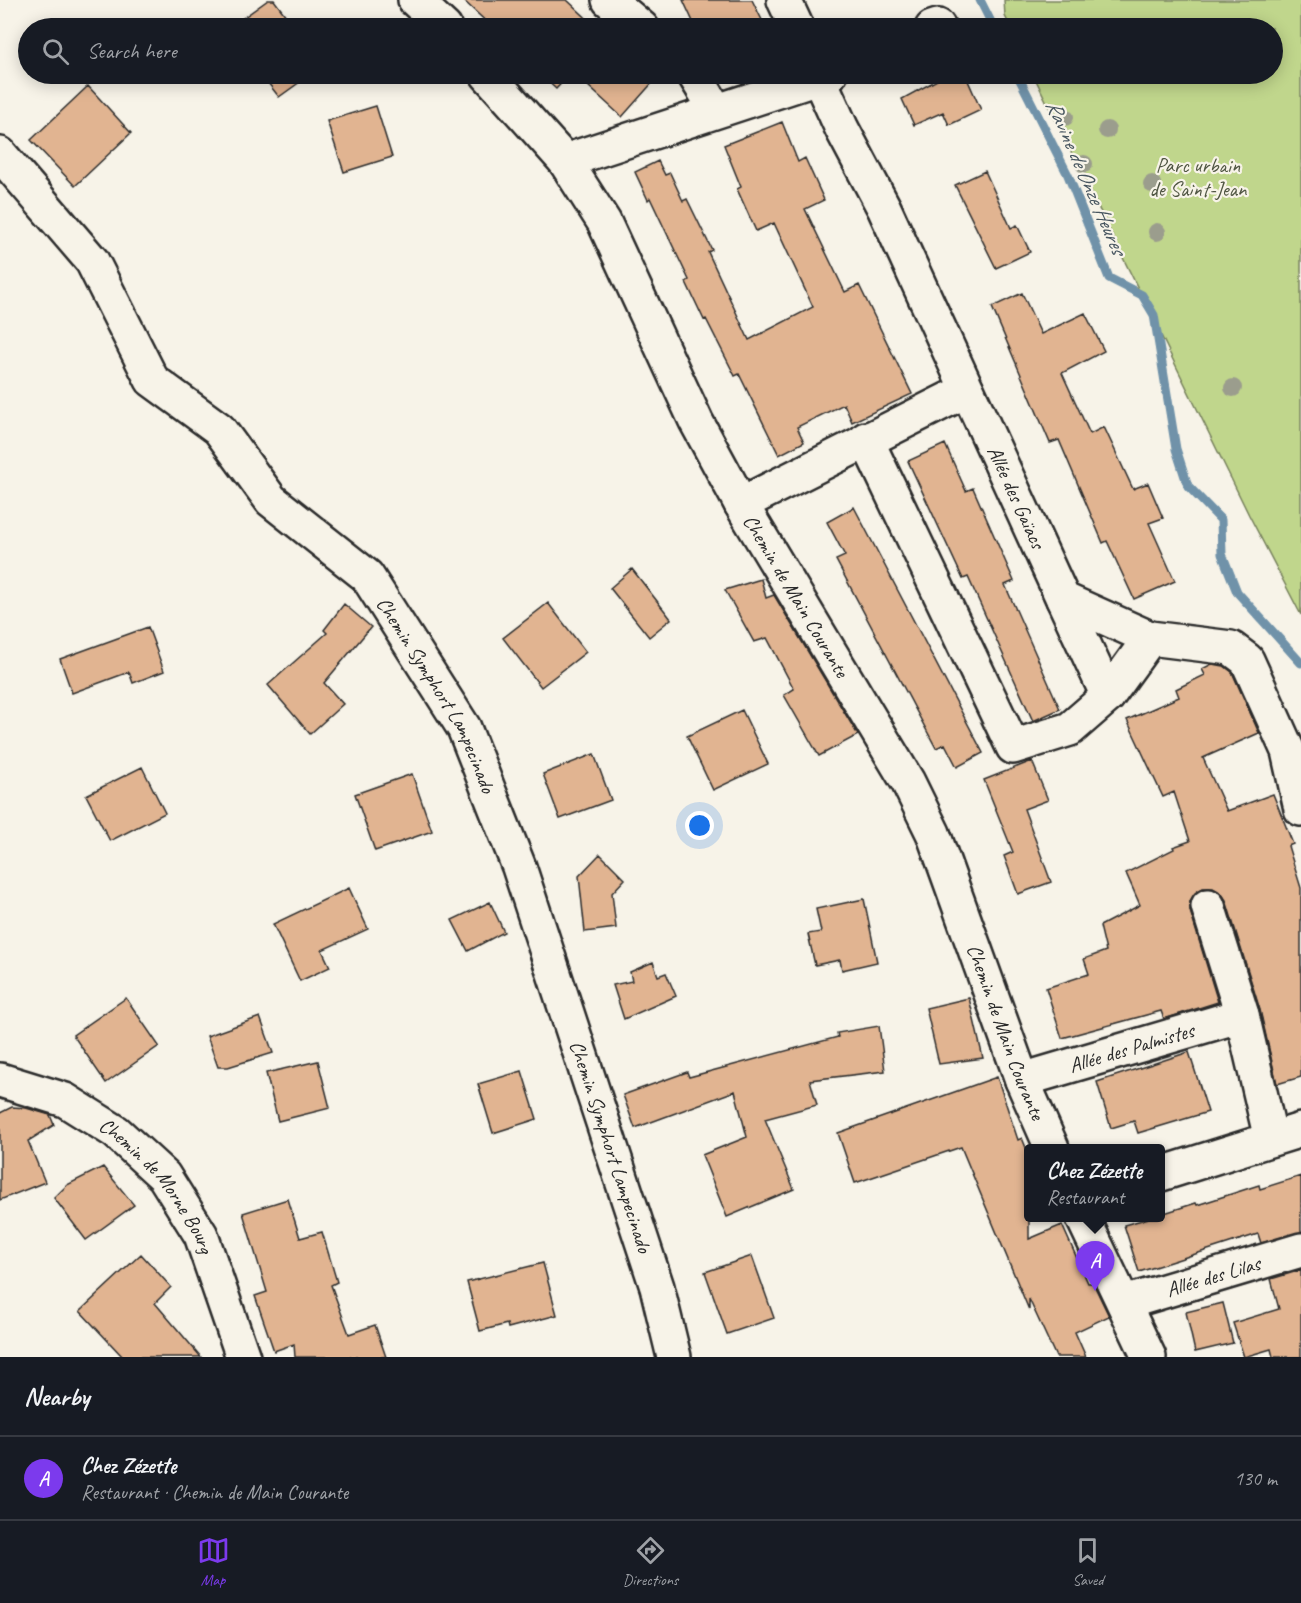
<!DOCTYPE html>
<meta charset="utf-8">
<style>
:root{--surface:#171b24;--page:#242831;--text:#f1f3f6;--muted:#9ea1a6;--line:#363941;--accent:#7c3aed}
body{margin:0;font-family:Caveat,sans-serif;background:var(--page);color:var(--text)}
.you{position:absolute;left:700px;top:826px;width:21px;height:21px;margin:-15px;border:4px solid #fff;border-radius:50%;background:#1a73e8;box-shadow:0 0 0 9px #1a73e833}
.badge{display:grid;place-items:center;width:39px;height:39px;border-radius:50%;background:var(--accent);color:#fff;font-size:20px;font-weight:700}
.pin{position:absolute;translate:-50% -50px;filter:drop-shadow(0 2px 3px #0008)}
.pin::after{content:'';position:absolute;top:32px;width:21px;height:18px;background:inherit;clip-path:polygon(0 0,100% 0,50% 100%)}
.popup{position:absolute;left:1024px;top:1144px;width:141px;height:78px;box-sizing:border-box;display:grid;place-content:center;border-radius:6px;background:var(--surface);filter:drop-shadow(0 2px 4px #0005);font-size:20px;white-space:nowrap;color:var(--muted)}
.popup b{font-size:22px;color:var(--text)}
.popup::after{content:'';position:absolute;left:50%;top:100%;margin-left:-12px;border:12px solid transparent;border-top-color:var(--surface)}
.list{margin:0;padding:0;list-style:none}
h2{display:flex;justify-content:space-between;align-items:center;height:78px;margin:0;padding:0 24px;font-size:26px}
h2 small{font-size:20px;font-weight:400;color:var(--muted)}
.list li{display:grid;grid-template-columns:39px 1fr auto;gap:18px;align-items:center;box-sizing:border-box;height:84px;padding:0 24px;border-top:2px solid var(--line)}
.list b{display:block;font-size:22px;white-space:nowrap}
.list p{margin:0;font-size:20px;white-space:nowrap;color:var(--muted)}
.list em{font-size:20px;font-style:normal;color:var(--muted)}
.icon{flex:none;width:33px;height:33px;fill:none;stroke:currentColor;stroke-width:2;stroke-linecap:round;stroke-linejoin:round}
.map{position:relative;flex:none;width:1301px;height:1357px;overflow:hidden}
.search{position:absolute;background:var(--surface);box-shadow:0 3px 15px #0003;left:18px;right:18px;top:18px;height:66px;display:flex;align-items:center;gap:15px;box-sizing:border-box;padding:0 21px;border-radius:33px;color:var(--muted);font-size:22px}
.sheet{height:162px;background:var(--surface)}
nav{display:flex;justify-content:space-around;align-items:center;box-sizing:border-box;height:84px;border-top:2px solid var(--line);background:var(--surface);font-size:16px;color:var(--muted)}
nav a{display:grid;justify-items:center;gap:3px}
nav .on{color:var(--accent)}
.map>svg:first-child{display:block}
</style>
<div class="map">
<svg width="1301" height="1357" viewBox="0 0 1301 1357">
<rect width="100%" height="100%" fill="#f7f3e8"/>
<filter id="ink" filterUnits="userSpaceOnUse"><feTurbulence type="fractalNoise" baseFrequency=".0167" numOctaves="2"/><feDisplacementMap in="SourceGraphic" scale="12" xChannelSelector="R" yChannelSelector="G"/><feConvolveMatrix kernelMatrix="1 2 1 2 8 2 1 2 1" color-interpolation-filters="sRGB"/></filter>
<g filter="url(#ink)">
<path fill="#c0d68c" stroke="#76805c" stroke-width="1.5" d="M1004,0H1301V615L1249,515L1033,74H1272V28H1011L1005,16Z"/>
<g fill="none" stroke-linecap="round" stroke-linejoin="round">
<path stroke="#6f92a9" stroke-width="9" d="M980,0L994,28
M1017,74L1068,175L1109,278L1142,295L1154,315L1176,449L1188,486L1221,520L1222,554L1237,592L1301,663"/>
</g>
<path fill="#e1b491" stroke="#2b2b2b" stroke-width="1.5" d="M268,0H274L295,28H229Z
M463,0H567L597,28H493Z
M683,0H752L766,28H696Z
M261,74H311L279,97Z
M540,74H570L556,89Z
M575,74H644L653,82L622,117Z
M948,74H965L981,110L949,125L943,112L914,125L902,99Z
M88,86L131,133L75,186L31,140Z
M376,106L392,157L344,172L327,121Z
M782,122L798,162L805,158L824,200L805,209L845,292L859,285L912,394L852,422L844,404L797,427L804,442L779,455L739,374L735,376L706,319L704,320L686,282L689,280L650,198L648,200L635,172L658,161L665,175L670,173L683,201L687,199L712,250L708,252L749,340L813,307L774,223L756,231L737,189L741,187L724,145Z
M985,171L1011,228L1017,225L1030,252L996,268L955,185Z
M1022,293L1041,334L1085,313L1104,351L1062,373L1090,434L1104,427L1133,489L1148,483L1163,518L1149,523L1175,581L1134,599L1107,541L1103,543L1059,440L1050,443L992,307Z
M945,444L966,491L973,488L1014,581L1005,585L1060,709L1033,721L968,577L963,579L908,461Z
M854,507L983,753L957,767L945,744L936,748L836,560L845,556L827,522Z
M632,569L671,619L649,637L610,588Z
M761,579L766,598L774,595L858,735L819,756L784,695L794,689L767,638L754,642L725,590Z
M548,603L586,652L541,687L503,638Z
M344,604L371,627L324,683L343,704L310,734L268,685L327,633L324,630Z
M148,627L164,671L133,683L129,672L72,693L60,659Z
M1212,664L1224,666L1232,672L1259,733L1203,758L1227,811L1273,794L1293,844L1288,846L1301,888V1077L1277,1084L1260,1010L1226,900L1221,893L1213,888H1203L1195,893L1190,901V911L1218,1002L1164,1019L1161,1011L1062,1038L1046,988L1089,974L1084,959L1106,951L1100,926L1140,905L1126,873L1174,849L1173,847L1190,841L1174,792L1163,797L1127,720L1179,697L1176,689L1205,675L1202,669Z
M742,710L768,764L713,790L687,736Z
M594,754L611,800L560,819L543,774Z
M1032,761L1048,800L1024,809L1051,882L1018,894L1004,856L1013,852L984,780Z
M142,767L165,813L110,841L86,795Z
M412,774L432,831L375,851L355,794Z
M600,854L625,879L612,893L616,928L585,932L579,876Z
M349,888L368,929L322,950L330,967L300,981L273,924Z
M864,899L877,962L842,970L840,960L815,965L808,934L821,932L816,909Z
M490,902L504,932L468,951L452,920Z
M653,962L658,976L666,973L676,996L624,1019L613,985L632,981L630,972Z
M126,998L159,1046L106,1083L73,1035Z
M969,998L983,1058L939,1064L926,1008Z
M260,1017L273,1053L228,1067H218L207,1036Z
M879,1026L885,1071L810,1080L817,1105L765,1119L794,1189L727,1217L702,1155L747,1137L735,1091L635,1128L623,1095L687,1072L689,1077L838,1037L837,1033Z
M1189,1052L1208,1112L1138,1133L1134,1121L1111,1128L1097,1082Z
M318,1061L330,1108L278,1121L266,1073Z
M522,1071L537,1119L493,1133L478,1084Z
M997,1077L1018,1140L1022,1138L1029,1155V1239L1062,1225L1088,1283H1093L1109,1316L1075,1332L1086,1357H1056L1029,1299V1310L961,1147L855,1183L838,1133Z
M12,1107L26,1108L50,1115L54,1125L28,1141L45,1182L0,1200V1113Z
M103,1167L134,1205L86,1240L54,1198L67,1185Z
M1301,1176V1232L1261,1243L1258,1234L1139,1272L1124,1225L1149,1218H1161V1214L1196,1203L1197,1205L1259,1185L1260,1189Z
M288,1199L300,1238L322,1232L337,1282L331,1285L349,1334L375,1325L386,1357H295L294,1344L274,1351L255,1296L267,1292L243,1213Z
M141,1254L171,1287L155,1303L201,1357H123L80,1311Z
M752,1256L774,1318L727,1334L705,1272Z
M543,1263L557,1315L508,1328L507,1324L480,1331L467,1282Z
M1301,1270V1357H1273L1271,1349L1244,1357L1233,1323L1279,1309L1271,1279Z
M1223,1303L1233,1343L1195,1352L1186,1312Z"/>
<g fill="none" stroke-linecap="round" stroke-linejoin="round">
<defs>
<g id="minor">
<path d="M415,0L445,28"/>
<path d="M609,0L642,28"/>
<path d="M784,0L797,28"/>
<path d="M932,28L938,26"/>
<path id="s1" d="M487,74L565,161L604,222L696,421L741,504L908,782L933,833L1022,1080L1052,1148"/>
<path d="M694,74L716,110"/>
<path id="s2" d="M817,74L842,129L884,208L1063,599L1150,638L1231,648L1247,660L1288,751L1301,809"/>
<path id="s3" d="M0,154L92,261L152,380L219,429L271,500L367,576L464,728L519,867L657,1287L674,1357"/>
<path d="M565,161L830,74"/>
<path d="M866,439L1013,747L1070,729L1108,696L1150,638"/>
<path d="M741,504L967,390"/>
<path d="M1063,599L1108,696"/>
<path d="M1208,906L1242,1015L1271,1139"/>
<path id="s4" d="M0,1080L65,1100L116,1132L164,1176L201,1235L243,1357"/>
<path id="s5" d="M1022,1080L1242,1015"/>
<path d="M1161,1174L1301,1130"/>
<path d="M1083,1218L1149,1357"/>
<path id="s6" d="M1124,1303L1301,1250"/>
</g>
</defs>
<use href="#minor" stroke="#2b2b2b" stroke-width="38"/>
<use href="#minor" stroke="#f7f3e8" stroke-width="33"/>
</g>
<g fill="#9b9d8d">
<circle cx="1065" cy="117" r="9"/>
<circle cx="1107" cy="130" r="9"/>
<circle cx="1084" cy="164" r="9"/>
<circle cx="1152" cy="184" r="9"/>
<circle cx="1157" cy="232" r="9"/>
<circle cx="1233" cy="388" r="9"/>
</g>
</g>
<g text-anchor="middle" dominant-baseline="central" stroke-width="4.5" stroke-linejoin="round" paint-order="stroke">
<g font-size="21" fill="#505643" stroke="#f7f3e8">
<text x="1198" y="165">Parc urbain<tspan x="1198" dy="24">de Saint-Jean</tspan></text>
</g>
<g font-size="21" fill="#2b2b2b" stroke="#f7f3e8">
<text stroke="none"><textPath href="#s2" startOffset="468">Allée des Gaïacs</textPath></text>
<text stroke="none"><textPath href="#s1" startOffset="610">Chemin de Main Courante</textPath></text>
<text stroke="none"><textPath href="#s3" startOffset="706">Chemin Symphort Lampecinado</textPath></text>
<text stroke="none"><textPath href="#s1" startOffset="1096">Chemin de Main Courante</textPath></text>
<text stroke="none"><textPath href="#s5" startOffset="114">Allée des Palmistes</textPath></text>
<text stroke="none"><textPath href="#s3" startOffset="1192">Chemin Symphort Lampecinado</textPath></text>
<text stroke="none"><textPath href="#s4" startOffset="196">Chemin de Morne Bourg</textPath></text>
<text stroke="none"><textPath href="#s6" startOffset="93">Allée des Lilas</textPath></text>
</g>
<g font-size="22" font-style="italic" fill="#485660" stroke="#f7f3e8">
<text transform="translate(1086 177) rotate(66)">Ravine de Onze Heures</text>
</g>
</g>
</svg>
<div class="you"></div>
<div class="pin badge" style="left:1095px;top:1291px">A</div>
<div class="popup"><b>Chez Zézette</b>Restaurant</div>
<div class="search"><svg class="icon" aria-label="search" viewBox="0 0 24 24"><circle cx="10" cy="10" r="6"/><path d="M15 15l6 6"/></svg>Search here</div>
</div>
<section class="sheet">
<h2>Nearby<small></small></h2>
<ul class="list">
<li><span class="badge">A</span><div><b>Chez Zézette</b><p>Restaurant · Chemin de Main Courante</p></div><em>130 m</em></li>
</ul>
</section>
<nav>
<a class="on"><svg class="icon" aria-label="map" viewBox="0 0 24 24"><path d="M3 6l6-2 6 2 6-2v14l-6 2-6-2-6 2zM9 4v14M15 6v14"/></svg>Map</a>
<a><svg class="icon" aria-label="directions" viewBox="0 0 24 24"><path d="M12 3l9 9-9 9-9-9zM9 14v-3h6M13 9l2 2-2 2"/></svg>Directions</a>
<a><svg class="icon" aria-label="saved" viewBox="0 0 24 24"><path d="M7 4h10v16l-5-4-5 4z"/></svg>Saved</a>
</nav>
